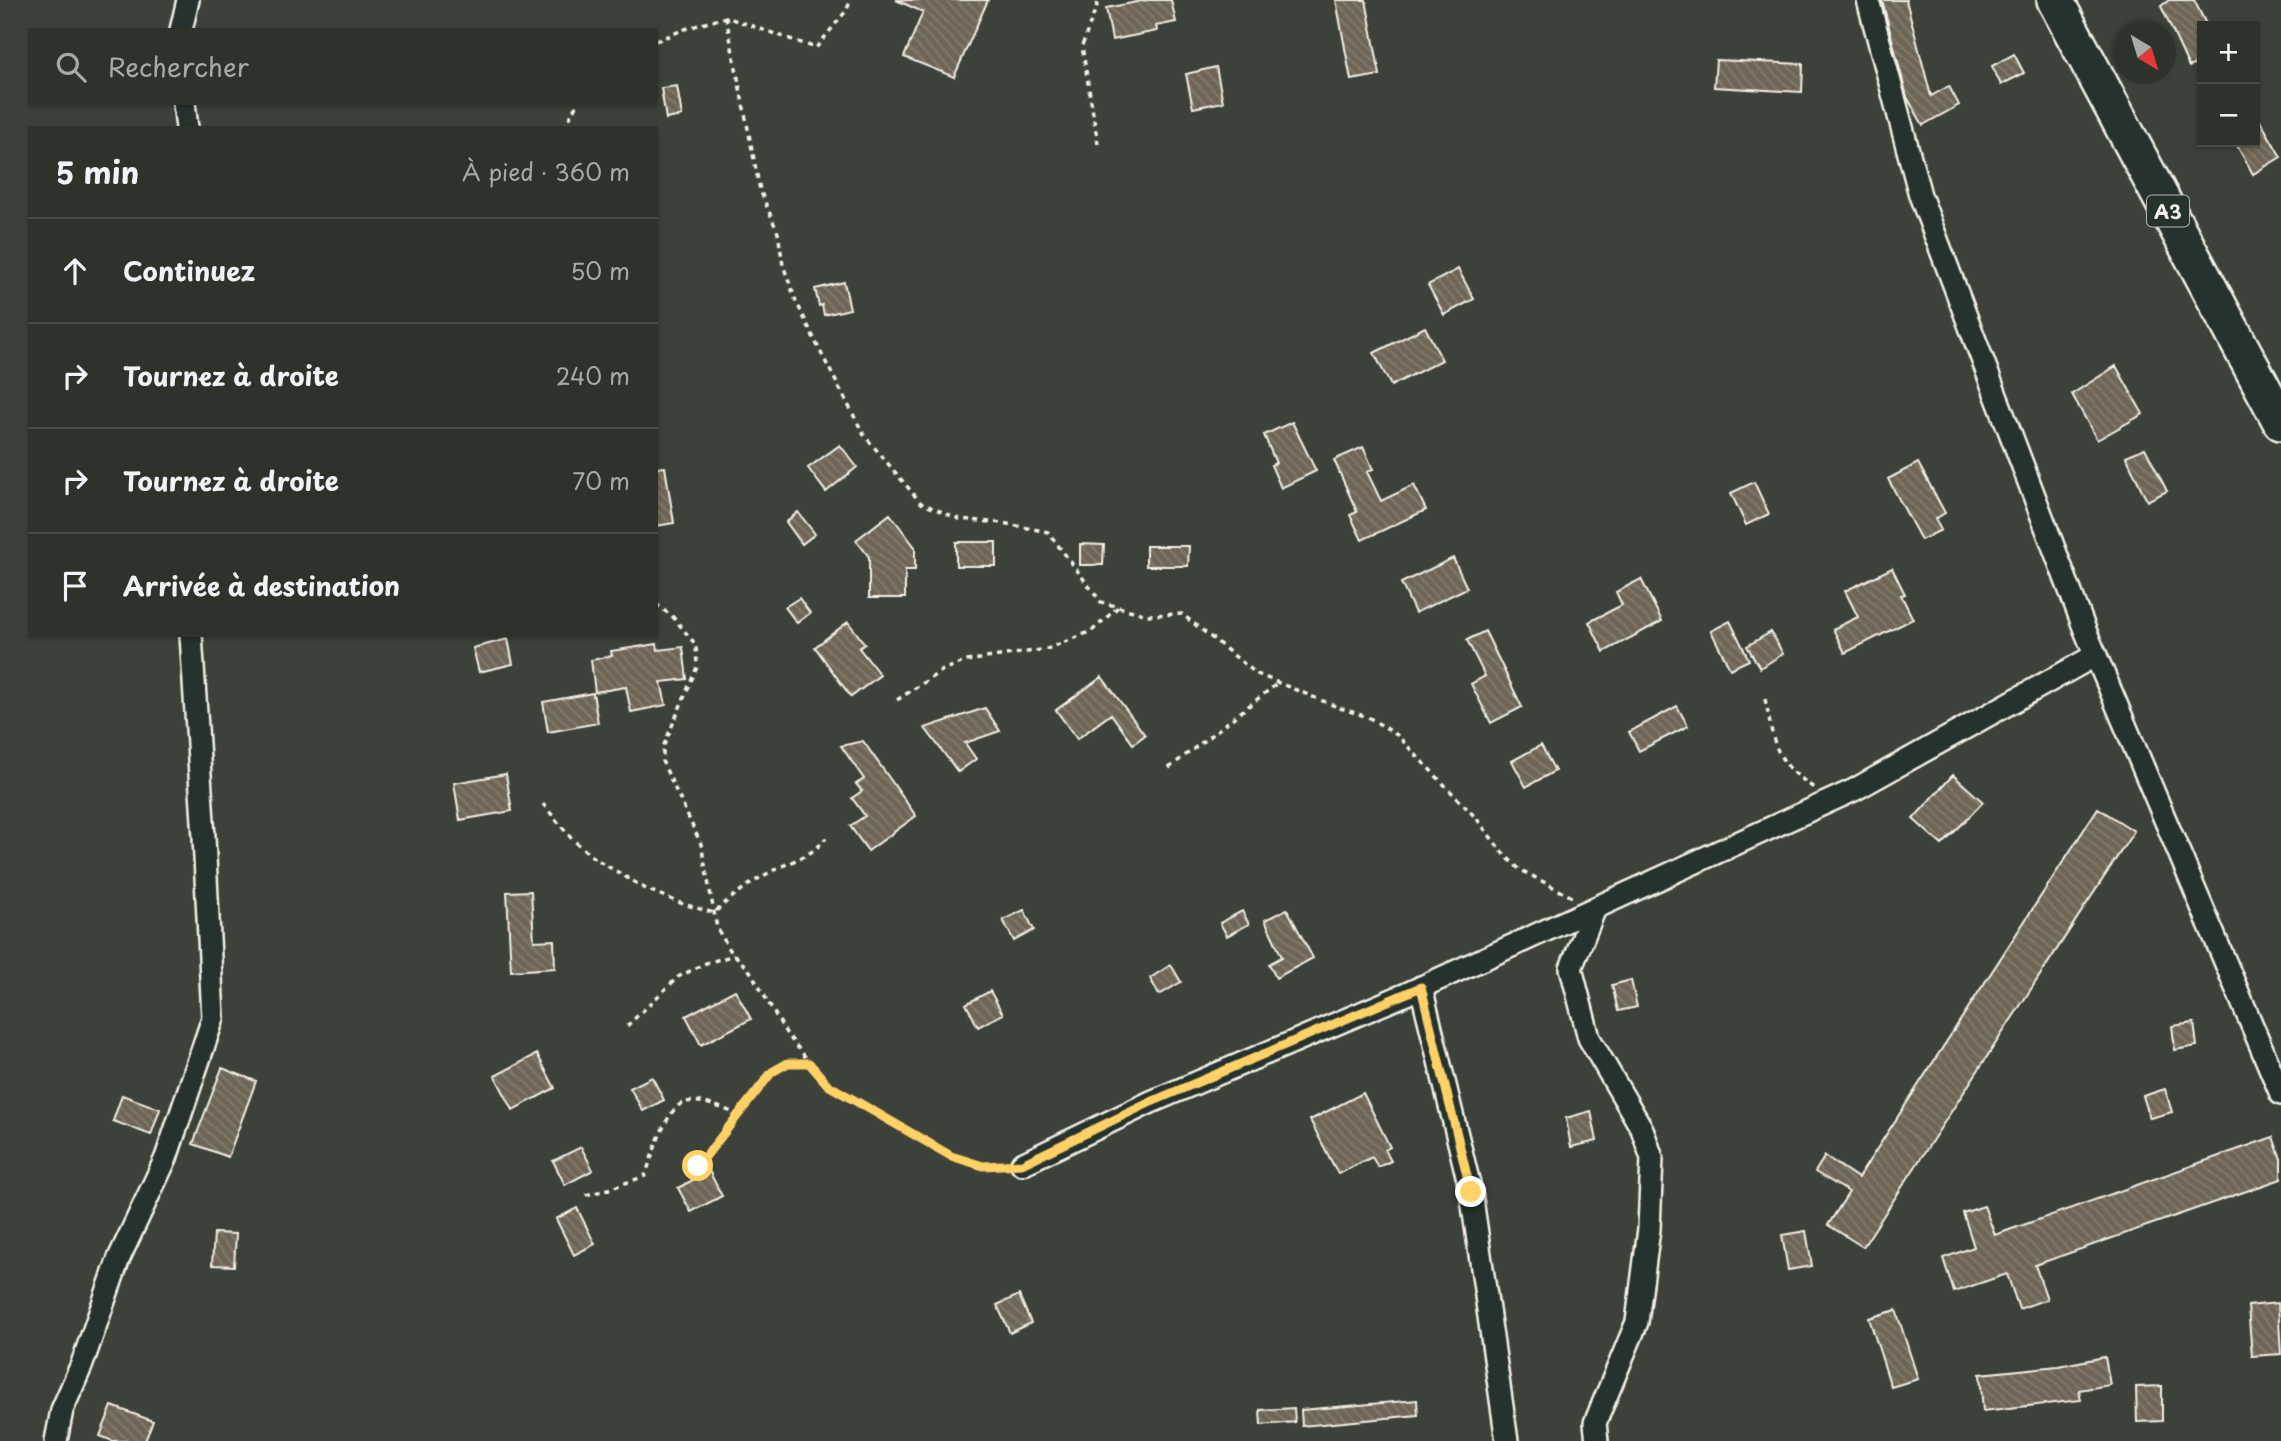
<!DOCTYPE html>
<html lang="fr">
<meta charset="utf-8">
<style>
:root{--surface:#2d322b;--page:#353a33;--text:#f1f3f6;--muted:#a7aaa9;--line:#484d47}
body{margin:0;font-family:"Playpen Sans",sans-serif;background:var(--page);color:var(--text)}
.controls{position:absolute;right:21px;top:21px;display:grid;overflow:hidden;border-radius:0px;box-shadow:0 2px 5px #0004}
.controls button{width:63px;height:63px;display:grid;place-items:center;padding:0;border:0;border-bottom:2px solid var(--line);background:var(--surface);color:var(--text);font:35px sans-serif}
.compass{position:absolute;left:2113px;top:21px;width:63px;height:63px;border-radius:50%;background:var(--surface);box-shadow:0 2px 5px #0004;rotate:142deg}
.stop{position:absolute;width:21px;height:21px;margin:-16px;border:5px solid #ffd166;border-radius:50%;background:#fff}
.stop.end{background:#ffd166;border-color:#fff;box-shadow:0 2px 7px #0008}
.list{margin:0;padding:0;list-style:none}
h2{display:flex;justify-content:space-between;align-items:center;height:91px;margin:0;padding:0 28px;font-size:30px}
h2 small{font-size:23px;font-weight:400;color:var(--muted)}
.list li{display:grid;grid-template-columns:46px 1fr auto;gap:21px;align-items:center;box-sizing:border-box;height:105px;padding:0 28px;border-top:2px solid var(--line)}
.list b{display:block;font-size:26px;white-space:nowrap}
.list em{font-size:23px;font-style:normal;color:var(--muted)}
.icon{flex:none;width:38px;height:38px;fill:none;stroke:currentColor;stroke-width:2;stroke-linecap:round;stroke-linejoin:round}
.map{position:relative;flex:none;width:2281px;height:1441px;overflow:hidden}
.search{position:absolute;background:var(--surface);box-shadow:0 2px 5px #0004;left:28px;top:28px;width:630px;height:77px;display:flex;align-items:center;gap:18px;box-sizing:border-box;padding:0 24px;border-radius:0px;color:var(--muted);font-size:26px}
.panel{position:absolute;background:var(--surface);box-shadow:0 2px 5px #0004;left:28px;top:126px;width:630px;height:511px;border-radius:0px}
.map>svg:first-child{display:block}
</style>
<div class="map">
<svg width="2281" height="1441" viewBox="0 0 2281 1441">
<defs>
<pattern id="building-back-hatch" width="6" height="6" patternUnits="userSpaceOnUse" patternTransform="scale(1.75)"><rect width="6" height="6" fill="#6e6556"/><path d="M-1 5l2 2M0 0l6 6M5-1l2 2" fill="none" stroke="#837c6e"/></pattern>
</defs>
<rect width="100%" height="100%" fill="#3c4239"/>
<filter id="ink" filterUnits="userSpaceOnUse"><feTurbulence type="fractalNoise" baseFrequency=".0143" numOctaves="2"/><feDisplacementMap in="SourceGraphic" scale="14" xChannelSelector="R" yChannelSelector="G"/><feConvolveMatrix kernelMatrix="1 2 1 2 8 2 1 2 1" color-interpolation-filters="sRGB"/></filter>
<g filter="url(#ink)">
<path fill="url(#building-back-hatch)" stroke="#f4f1e8" stroke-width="2" d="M896,0H988L954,77L904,57L923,12Z
M1147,0H1171L1176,22L1156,26L1157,31L1112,40L1106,8Z
M1336,0H1366L1380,75L1351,80Z
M1882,0H1906L1931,96L1949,86L1959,105L1923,125L1907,97Z
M2169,0H2194L2207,26H2202V61L2189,67L2161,6Z
M2014,54L2024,73L2001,85L1992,66Z
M1716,60L1803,64L1802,92L1714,87Z
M1216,67L1223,102L1193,108L1186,74Z
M677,86L682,116L666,119L661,88Z
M2255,112L2281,157L2253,174L2235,142H2255Z
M1458,269L1474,299L1444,315L1428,285Z
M844,282L850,309L824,315L822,305L819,306L815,289Z
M1425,327L1442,360L1391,386L1374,353Z
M2116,366L2143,414L2097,440L2072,394Z
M1292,422L1316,471L1281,488L1271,465L1276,463L1264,435Z
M840,445L857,467L826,492L808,468Z
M1363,447L1373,469L1367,472L1381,501L1414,485L1426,510L1362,540L1350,515L1357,512L1334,460Z
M2145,448L2167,491L2147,501L2126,456Z
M1918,463L1945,513L1935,519L1941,530L1921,540L1888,479Z
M665,467L674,523L656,526V468Z
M1754,482L1769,514L1746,525L1731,493Z
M798,512L815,534L802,544L786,522Z
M890,514L915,547V570H905V598H869V557L856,540Z
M956,542H996V566H956Z
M1080,544L1104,545L1103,565H1080Z
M1146,546H1189L1188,566H1146Z
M1453,558L1467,588L1415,613L1401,583Z
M1892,568L1905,594L1901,595L1913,619L1845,653L1833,629L1858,617L1845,591Z
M1641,579L1662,621L1604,652L1589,622L1622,605L1616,592Z
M799,598L810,613L797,623L785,607Z
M1730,621L1749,660L1730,669L1711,631Z
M848,622L865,644L859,648L880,675L851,697L815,647Z
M1485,631L1522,707L1491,723L1471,684L1485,676L1467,640Z
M1771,632L1783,654L1760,668L1747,646Z
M508,639L513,664L479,672L473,648Z
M657,644L658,650L683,647L687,679L661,682L666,705L631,712L626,687L595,692L591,660L612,656L611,651Z
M1102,677L1145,735L1133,744L1111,714L1077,739L1056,710Z
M593,693L598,723L548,732L543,702Z
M1677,706L1688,726L1639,751L1629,732Z
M985,708L1000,731L965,743L976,759L958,772L925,728Z
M863,741L916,816L868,851L850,826L865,816L852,798L862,791L856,784L864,779L841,746Z
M1541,745L1555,771L1526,787L1512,761Z
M506,774L512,811L460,820L454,783Z
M1953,775L1983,802L1942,845L1913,819Z
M2098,808L2134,831L1863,1247L1828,1225L1849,1192L1815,1172L1825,1156L1858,1178Z
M531,891L534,941L554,940L555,968L511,971L507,892Z
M1287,909L1313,958L1276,978L1269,964L1282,957L1265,920Z
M1024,910L1034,930L1014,941L1003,920Z
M1242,911L1249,924L1227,936L1220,923Z
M1171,965L1181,982L1159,995L1150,978Z
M1631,980L1637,1007L1618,1011L1612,985Z
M735,990L751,1019L701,1045L686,1016Z
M990,991L1003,1014L978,1027L966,1004Z
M2194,1023L2197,1046L2175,1050L2172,1026Z
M537,1054L555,1088L513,1110L495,1076Z
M222,1068L256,1081L228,1157L193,1144Z
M652,1077L664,1100L643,1111L630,1088Z
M2165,1089L2172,1112L2150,1118L2143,1096Z
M1363,1093L1390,1147L1385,1150L1391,1161L1378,1167L1372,1157L1338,1174L1310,1120Z
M122,1095L160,1109L151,1135L113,1121Z
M1591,1111L1597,1141L1571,1147L1566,1118Z
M2273,1137L2281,1159V1179L2035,1265L2047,1299L2019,1309L2007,1274L1954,1292L1943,1258L1974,1247L1963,1213L1984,1206L1995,1235Z
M581,1147L593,1170L565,1185L553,1161Z
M709,1171L722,1196L691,1212L678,1188Z
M577,1208L595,1244L574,1255L556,1219Z
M1806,1231L1812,1266L1788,1270L1782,1235Z
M214,1233L236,1234L234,1266L212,1265Z
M1019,1295L1031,1323L1010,1333L997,1305Z
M2278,1303L2281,1354L2252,1356L2248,1306Z
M1896,1310L1918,1379L1891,1387L1869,1318Z
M2105,1357L2110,1385L2079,1390L2081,1400L1983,1411L1980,1374L2058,1366Z
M2162,1386V1421L2137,1422L2136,1387Z
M1417,1400L1418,1415L1302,1426L1301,1410Z
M112,1406L153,1421L145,1441H113L100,1436Z
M1294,1408L1295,1422L1261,1425L1260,1410Z"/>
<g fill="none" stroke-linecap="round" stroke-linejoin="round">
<defs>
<path id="minor" d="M1868,0L1920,195L2085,630L2281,1094
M181,30L188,0
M184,103L187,128
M1595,908L1571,968L1589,1038L1642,1129L1652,1158L1649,1229L1637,1322L1595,1423L1597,1441
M1421,987L1471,1192L1507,1441
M1022,1164L1151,1102L1404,995L1854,790L2096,655
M56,1441L62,1410L82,1364L119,1258L166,1158L213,1018L204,837L191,635"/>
<path id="trunk" d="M2055,0L2281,422"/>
</defs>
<use href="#minor" stroke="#f4f1e8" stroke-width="26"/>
<use href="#trunk" stroke="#f4f1e8" stroke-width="40"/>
<path stroke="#f4f1e8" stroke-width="3.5" stroke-dasharray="5 5" stroke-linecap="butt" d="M726,17L760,190L778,233L783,265L796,301L819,349L864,435L921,503L959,519L1002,523L1048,532L1101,602L1147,615L1182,614L1257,674L1340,708L1368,717L1397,735L1477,819L1502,852L1519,869L1574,898
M656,41L685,29L726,17L816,48L846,11L851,0
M565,128L574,109L579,103
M1098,144L1082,46L1099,0
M656,604L673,617L696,645L697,667L664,745L662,761L701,844L717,928L730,950L750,971L786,1033L828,1085L951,1156L983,1166L1003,1165
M1765,699C1775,745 1772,759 1814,788
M897,700L943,670L966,661L1047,649L1092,631L1118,607
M1169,768L1278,683
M543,804L571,838L594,858L646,889L683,904L714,913C733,895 753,881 776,869C796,859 812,856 826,838
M627,1026L678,977L706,963L735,955
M698,1166L772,1072L787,1063H809
M586,1195L606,1190L645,1176C652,1158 666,1105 686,1102C702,1099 723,1109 738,1114"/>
<use href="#minor" stroke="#26332d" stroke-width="21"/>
<use href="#trunk" stroke="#26332d" stroke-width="35"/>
</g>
</g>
<g fill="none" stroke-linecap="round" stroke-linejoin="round" filter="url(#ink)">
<path stroke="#ffd166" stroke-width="9" d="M698,1166L772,1072L788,1063H809L828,1085L951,1156L983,1166L1022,1164L1151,1102L1421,987L1471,1192"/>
</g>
<g text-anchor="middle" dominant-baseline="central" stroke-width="5" stroke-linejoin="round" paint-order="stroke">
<rect fill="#26332d" stroke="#b6b8b0" stroke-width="2" x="2147" y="195.5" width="42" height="31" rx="5"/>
<g font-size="19" font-weight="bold" fill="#f4f1e8">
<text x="2168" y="211">A3</text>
</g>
</g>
</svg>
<div class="controls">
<button>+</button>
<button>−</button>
</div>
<svg class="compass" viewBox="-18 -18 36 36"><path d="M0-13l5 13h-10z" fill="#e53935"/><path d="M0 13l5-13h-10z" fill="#a7aaa9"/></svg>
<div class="stop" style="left:698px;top:1166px"></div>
<div class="stop end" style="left:1471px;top:1192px"></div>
<div class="search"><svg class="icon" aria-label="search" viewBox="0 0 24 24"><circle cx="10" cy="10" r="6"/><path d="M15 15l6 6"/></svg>Rechercher</div>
<section class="panel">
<h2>5 min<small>À pied · 360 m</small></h2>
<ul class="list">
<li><svg class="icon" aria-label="ahead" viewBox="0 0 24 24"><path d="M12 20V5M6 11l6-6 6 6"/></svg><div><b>Continuez</b></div><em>50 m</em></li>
<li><svg class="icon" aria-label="right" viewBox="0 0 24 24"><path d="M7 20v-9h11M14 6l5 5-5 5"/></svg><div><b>Tournez à droite</b></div><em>240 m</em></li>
<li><svg class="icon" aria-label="right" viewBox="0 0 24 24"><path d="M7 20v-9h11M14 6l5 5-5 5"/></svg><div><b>Tournez à droite</b></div><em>70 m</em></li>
<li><svg class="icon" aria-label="arrive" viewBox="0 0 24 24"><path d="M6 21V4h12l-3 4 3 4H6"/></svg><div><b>Arrivée à destination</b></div></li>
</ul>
</section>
</div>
